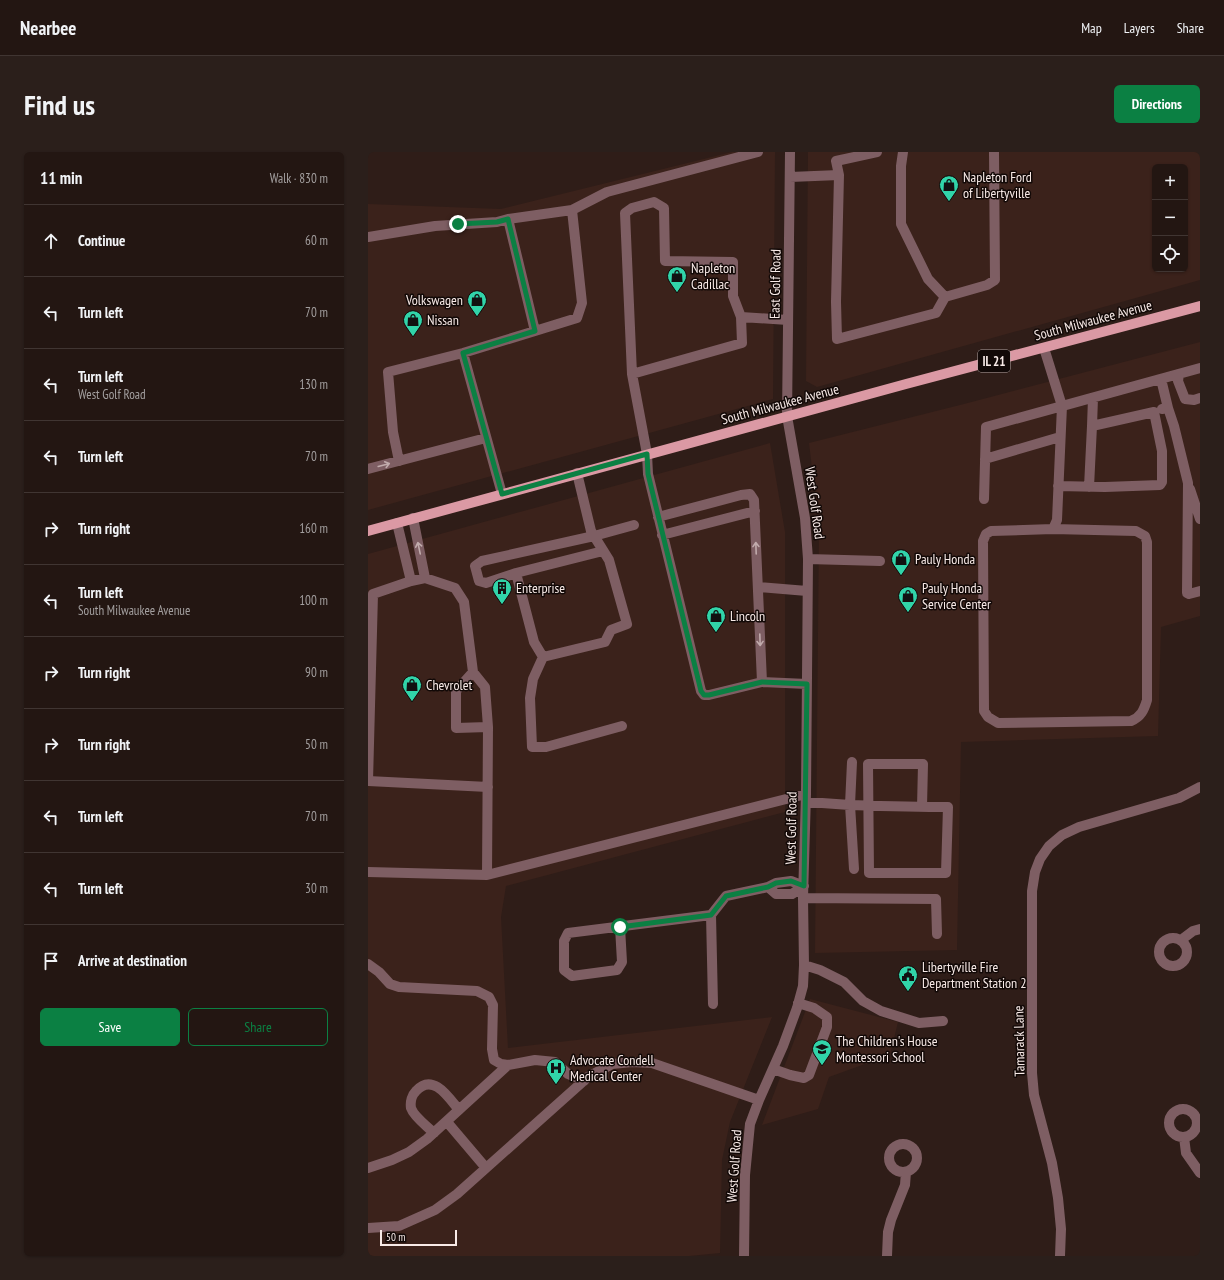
<!DOCTYPE html>
<meta charset="utf-8">
<style>
:root{--surface:#231612;--page:#2b1f1b;--text:#f1f3f6;--muted:#a39f9f;--line:#403532;--accent:#0b8043}
body{margin:0;font-family:"PT Sans Narrow",sans-serif;background:var(--page);color:var(--text)}
.controls{position:absolute;right:12px;top:12px;display:grid;overflow:hidden;border-radius:6px;box-shadow:0 1px 3px #0004}
.controls button{width:36px;height:36px;display:grid;place-items:center;padding:0;border:0;border-bottom:1px solid var(--line);background:var(--surface);color:var(--text);font:20px sans-serif}
.scale{position:absolute;left:12px;bottom:10px;width:77px;box-sizing:border-box;padding-left:4px;border:2px solid #f8eae7;border-top:0;font-size:11px;line-height:14px;white-space:nowrap;color:#f8eae7;-webkit-text-stroke:3px #120907;paint-order:stroke}
.stop{position:absolute;width:12px;height:12px;margin:-9px;border:3px solid #0b8043;border-radius:50%;background:#fff}
.stop.end{background:#0b8043;border-color:#fff;box-shadow:0 1px 4px #0008}
.list{margin:0;padding:0;list-style:none}
h2{display:flex;justify-content:space-between;align-items:center;height:52px;margin:0;padding:0 16px;font-size:17px}
h2 small{font-size:13px;font-weight:400;color:var(--muted)}
.list li{display:grid;grid-template-columns:26px 1fr auto;gap:12px;align-items:center;box-sizing:border-box;height:72px;padding:0 16px;border-top:1px solid var(--line)}
.list b{display:block;font-size:15px;white-space:nowrap}
.list p{margin:0;font-size:13px;white-space:nowrap;color:var(--muted)}
.list em{font-size:13px;font-style:normal;color:var(--muted)}
.actions{display:flex;gap:8px;padding:12px 16px}
.actions a{flex:1;padding:9px 0;border:1px solid var(--accent);border-radius:6px;text-align:center;font-size:14px;color:var(--accent)}
.actions .main{background:var(--accent);color:#fff}
.icon{flex:none;width:22px;height:22px;fill:none;stroke:currentColor;stroke-width:2;stroke-linecap:round;stroke-linejoin:round}
.map{position:relative;flex:none;width:832px;height:1104px;overflow:hidden;border-radius:6px}
header{display:flex;align-items:center;gap:24px;box-sizing:border-box;height:56px;padding:0 20px;background:var(--surface);border-bottom:1px solid var(--line)}
header strong{font-size:19px}
nav{display:flex;gap:22px;margin-inline-start:auto;font-size:14px}
.intro{display:flex;align-items:center;justify-content:space-between;box-sizing:border-box;height:96px;padding:0 24px}
h1{margin:0;font-size:28px}
.button{padding:10px 18px;border-radius:6px;background:var(--accent);color:#fff;font-size:14px;font-weight:700}
main{display:flex;gap:24px;padding:0 24px}
aside{flex:1;background:var(--surface);border-radius:6px;box-shadow:0 1px 3px #0004}
.map>svg:first-child{display:block}
</style>
<header>
<strong>Nearbee</strong>
<nav><a>Map</a><a>Layers</a><a>Share</a></nav>
</header>
<div class="intro"><h1>Find us</h1><a class="button">Directions</a></div>
<main>
<aside>
<h2>11 min<small>Walk · 830 m</small></h2>
<ul class="list">
<li><svg class="icon" aria-label="ahead" viewBox="0 0 24 24"><path d="M12 20V5M6 11l6-6 6 6"/></svg><div><b>Continue</b></div><em>60 m</em></li>
<li><svg class="icon" aria-label="left" viewBox="0 0 24 24"><path d="M17 20v-9H6M10 6l-5 5 5 5"/></svg><div><b>Turn left</b></div><em>70 m</em></li>
<li><svg class="icon" aria-label="left" viewBox="0 0 24 24"><path d="M17 20v-9H6M10 6l-5 5 5 5"/></svg><div><b>Turn left</b><p>West Golf Road</p></div><em>130 m</em></li>
<li><svg class="icon" aria-label="left" viewBox="0 0 24 24"><path d="M17 20v-9H6M10 6l-5 5 5 5"/></svg><div><b>Turn left</b></div><em>70 m</em></li>
<li><svg class="icon" aria-label="right" viewBox="0 0 24 24"><path d="M7 20v-9h11M14 6l5 5-5 5"/></svg><div><b>Turn right</b></div><em>160 m</em></li>
<li><svg class="icon" aria-label="left" viewBox="0 0 24 24"><path d="M17 20v-9H6M10 6l-5 5 5 5"/></svg><div><b>Turn left</b><p>South Milwaukee Avenue</p></div><em>100 m</em></li>
<li><svg class="icon" aria-label="right" viewBox="0 0 24 24"><path d="M7 20v-9h11M14 6l5 5-5 5"/></svg><div><b>Turn right</b></div><em>90 m</em></li>
<li><svg class="icon" aria-label="right" viewBox="0 0 24 24"><path d="M7 20v-9h11M14 6l5 5-5 5"/></svg><div><b>Turn right</b></div><em>50 m</em></li>
<li><svg class="icon" aria-label="left" viewBox="0 0 24 24"><path d="M17 20v-9H6M10 6l-5 5 5 5"/></svg><div><b>Turn left</b></div><em>70 m</em></li>
<li><svg class="icon" aria-label="left" viewBox="0 0 24 24"><path d="M17 20v-9H6M10 6l-5 5 5 5"/></svg><div><b>Turn left</b></div><em>30 m</em></li>
<li><svg class="icon" aria-label="arrive" viewBox="0 0 24 24"><path d="M6 21V4h12l-3 4 3 4H6"/></svg><div><b>Arrive at destination</b></div></li>
</ul>
<div class="actions"><a class="main">Save</a><a>Share</a></div>
</aside>
<div class="map">
<svg width="832" height="1104" viewBox="0 0 832 1104">
<rect width="100%" height="100%" fill="#2f1d18"/>
<path fill="#3b221b" fill-rule="evenodd" d="M364,0H407L405,247L0,358V52L133,57Z
M440,0H832V128L449,235L438,229ZM787,15H817V117H787Z
M832,190V464L793,475L790,584L593,590L589,798L447,801L451,374L441,291L596,252Z
M402,291L417,380V660L138,734L133,765L140,896L404,865L362,970L354,1008L352,1101L321,1104H0V402Z
M442,847L530,870L522,903L461,925L450,957L394,973Z"/>
<g fill="none" stroke-linecap="round" stroke-linejoin="round">
<path stroke="#7e5e63" stroke-width="10" d="M509,0L468,9L471,23L468,150L469,187L568,161L577,145L619,133L627,128L626,0
M535,0L533,14V72L560,127L577,145
M422,25L471,23
M0,85L67,74L129,70L140,67L204,58L239,40L390,0
M373,165L365,144V110L297,109L296,56L286,50L264,56L257,61L264,222L279,302L280,322L333,539L336,543H341L394,530L439,532
M167,179L209,166L214,151L204,58
M676,196L694,254L689,368L685,377L623,379L618,382L615,389L616,559L620,565L630,571L763,569C773,565 776,558 779,548V390L777,384L768,379L685,377
M95,201L134,342
M264,222L374,191L373,165L420,168
M811,222L810,229L817,247L826,248L832,246
M793,227L800,256L794,257
M800,256L806,274L820,331L819,441L821,442L832,439
M617,307L692,285
M31,309L25,280L20,220L95,201L167,179L140,67
M0,317L118,286
M209,321L223,379L241,408L259,472L243,478L237,490L175,505L165,527L162,546L164,595H178L254,574
M690,334L737,335L792,333L794,330V299L786,260L724,274L725,246
M721,335L724,274
M822,337L832,367
M616,347L618,275L832,216
M290,365L373,343L382,342L386,348L394,530
M45,366L57,426
M29,371L43,429
M294,383L387,359
M440,407L512,409
M148,421L118,431L111,429L107,414L114,409L226,384L266,373
M390,435L439,439
M175,505L166,490L148,421L235,399
M105,520L117,535L120,575L119,723
M484,610L482,653C514,654 547,655 580,655L578,721H501L500,612H555L554,655
M0,629L5,442L43,429L57,426L87,436L96,450L105,520L88,539V576L120,575
M0,629L120,635
M438,651H454L482,653L486,717
M0,720L119,723L438,642
M423,729L436,734L424,742H408L400,735L408,731Z
M435,746L568,747L569,782
M343,763L345,852
M252,775L254,810L249,818L204,824L196,818V789L200,781L343,763L358,744L400,735
M791 800a14 14 0 1 1 28 0a14 14 0 1 1-28 0Z
M813,788L825,779L832,777
M0,812L11,820L22,832L31,835L109,839L121,845L125,853L124,897L126,908L133,912L140,913L167,908L187,910L200,922L216,929
M436,813L452,818L476,830L495,849L513,859L551,871L575,869
M405,917L422,923L436,926L441,923L459,875V865L446,856L430,851
M801 971a14 14 0 1 1 28 0a14 14 0 1 1-28 0Z
M79,970L118,1016
M66,981C59,974 46,965 43,956C42,950 44,943 48,939C65,920 81,946 91,958
M816,985L818,1001L832,1021
M521 1006a14 14 0 1 1 28 0a14 14 0 1 1-28 0Z
M0,1016L24,1008L41,1000L59,987L140,913
M0,1076L31,1074L67,1058L89,1042L220,925L244,912L264,910L284,911L391,948
M376,1104L377,1023L382,972L391,948L415,894L429,856L435,834L436,813L435,746L438,642L440,407L437,366L419,264L422,0
M519,1104L520,1080L523,1068L537,1033L538,1020
M692,1104L693,1077L690,1046L684,1011L666,943L664,921V739L667,720L672,707L681,694L694,683L711,675L811,646L832,635"/>
<path stroke="#db99a4" stroke-width="10" d="M0,379L538,232L832,154"/>
</g>
<defs><path id="oneway-shaft" d="M-6 0H5M1.5-3L5.5 0L1.5 3" fill="none" stroke-width="1.6" stroke-linecap="round" stroke-linejoin="round"/></defs>
<g stroke="#c1abac">
<use href="#oneway-shaft" transform="translate(16 313) rotate(-15)"/>
<use href="#oneway-shaft" transform="translate(51 396) rotate(-102)"/>
<use href="#oneway-shaft" transform="translate(388 396) rotate(-92)"/>
<use href="#oneway-shaft" transform="translate(392 488) rotate(88)"/>
</g>
<g fill="none" stroke-linecap="round" stroke-linejoin="round">
<path stroke="#0b8043" stroke-width="5" d="M90,72L129,70L140,67L167,179L95,201L134,342L279,302L280,322L333,539L336,543H341L394,530L439,532L436,734L423,729L408,731L400,735L358,744L343,763L252,775"/>
</g>
<defs>
<symbol id="shop-pin" viewBox="-11 -11 22 30"><path d="M0 17L-7.5 6A9.5 9.5 0 1 1 7.5 6Z" fill="#31d4a9" stroke="#120907"/><path d="M-5-2.5h2.3a2.7 3.5 0 0 1 5.4 0H5L5.5 6h-11ZM-1.5-2.5h3a1.5 2.3 0 0 0-3 0Z" fill="#111"/></symbol>
<symbol id="building-pin" viewBox="-11 -11 22 30"><path d="M0 17L-7.5 6A9.5 9.5 0 1 1 7.5 6Z" fill="#31d4a9" stroke="#120907"/><path d="M-4-6H4V6H1V3H-1V6H-4ZM-2.5-4.3h1.7v1.8h-1.7ZM.8-4.3h1.7v1.8H.8ZM-2.5-1h1.7V.8h-1.7ZM.8-1h1.7V.8H.8Z" fill="#111"/></symbol>
<symbol id="civic-pin" viewBox="-11 -11 22 30"><path d="M0 17L-7.5 6A9.5 9.5 0 1 1 7.5 6Z" fill="#31d4a9" stroke="#120907"/><path d="M-.6-6.5H3V-4.5H.6V-3L4-1V1h2V6H-6V1h2V-1L-.6-3ZM-1.2 2.5V6h2.4V2.5Z" fill="#111"/></symbol>
<symbol id="school-pin" viewBox="-11 -11 22 30"><path d="M0 17L-7.5 6A9.5 9.5 0 1 1 7.5 6Z" fill="#31d4a9" stroke="#120907"/><path d="M0-5L7-2L0 1L-7-2ZM-4 1L0 2.5L4 1V4Q0 6-4 4Z" fill="#111"/></symbol>
<symbol id="hospital-pin" viewBox="-11 -11 22 30"><path d="M0 17L-7.5 6A9.5 9.5 0 1 1 7.5 6Z" fill="#31d4a9" stroke="#120907"/><path d="M-5-5h3v3.5h4V-5h3V5h-3V1.5h-4V5h-3Z" fill="#111"/></symbol>
</defs>
<g fill-rule="evenodd">
<use href="#shop-pin" x="570" y="22" width="22" height="30"/>
<use href="#shop-pin" x="298" y="113" width="22" height="30"/>
<use href="#shop-pin" x="98" y="137" width="22" height="30"/>
<use href="#shop-pin" x="34" y="157" width="22" height="30"/>
<use href="#shop-pin" x="522" y="396" width="22" height="30"/>
<use href="#building-pin" x="123" y="425" width="22" height="30"/>
<use href="#shop-pin" x="529" y="433" width="22" height="30"/>
<use href="#shop-pin" x="337" y="453" width="22" height="30"/>
<use href="#shop-pin" x="33" y="522" width="22" height="30"/>
<use href="#civic-pin" x="529" y="812" width="22" height="30"/>
<use href="#school-pin" x="443" y="886" width="22" height="30"/>
<use href="#hospital-pin" x="177" y="905" width="22" height="30"/>
</g>
<g text-anchor="middle" dominant-baseline="central" stroke-width="3" stroke-linejoin="round" paint-order="stroke">
<rect fill="#120907" stroke="#b3a6a4" stroke-width="1" x="610" y="198" width="32" height="22" rx="3"/>
<g font-size="13" font-weight="bold" fill="#f8eae7">
<text x="626" y="209">IL 21</text>
</g>
<g font-size="14" fill="#f8eae7" stroke="#120907" text-anchor="start">
<text x="595" y="25">Napleton Ford<tspan x="595" dy="16">of Libertyville</tspan></text>
<text x="323" y="116">Napleton<tspan x="323" dy="16">Cadillac</tspan></text>
<text x="95" y="148" text-anchor="end">Volkswagen</text>
<text x="59" y="168">Nissan</text>
<text x="547" y="407">Pauly Honda</text>
<text x="148" y="436">Enterprise</text>
<text x="554" y="436">Pauly Honda<tspan x="554" dy="16">Service Center</tspan></text>
<text x="362" y="464">Lincoln</text>
<text x="58" y="533">Chevrolet</text>
<text x="554" y="815">Libertyville Fire<tspan x="554" dy="16">Department Station 2</tspan></text>
<text x="468" y="889">The Children's House<tspan x="468" dy="16">Montessori School</tspan></text>
<text x="202" y="908">Advocate Condell<tspan x="202" dy="16">Medical Center</tspan></text>
</g>
<g font-size="14" fill="#f8eae7" stroke="#120907">
<text transform="translate(407 132) rotate(-89)">East Golf Road</text>
<text transform="translate(725 168) rotate(-15)">South Milwaukee Avenue</text>
<text transform="translate(412 252) rotate(-15)">South Milwaukee Avenue</text>
<text transform="translate(447 351) rotate(82)">West Golf Road</text>
<text transform="translate(423 676) rotate(-89)">West Golf Road</text>
<text transform="translate(651 889) rotate(-91)">Tamarack Lane</text>
<text transform="translate(366 1014) rotate(-86)">West Golf Road</text>
</g>
</g>
</svg>
<div class="controls">
<button>+</button>
<button>−</button>
<button><svg class="icon" aria-label="locate" viewBox="0 0 24 24"><circle cx="12" cy="12" r="6"/><path d="M12 2v4M12 18v4M2 12h4M18 12h4"/></svg></button>
</div>
<div class="scale">50 m</div>
<div class="stop" style="left:252px;top:775px"></div>
<div class="stop end" style="left:90px;top:72px"></div>
</div>
</main>
